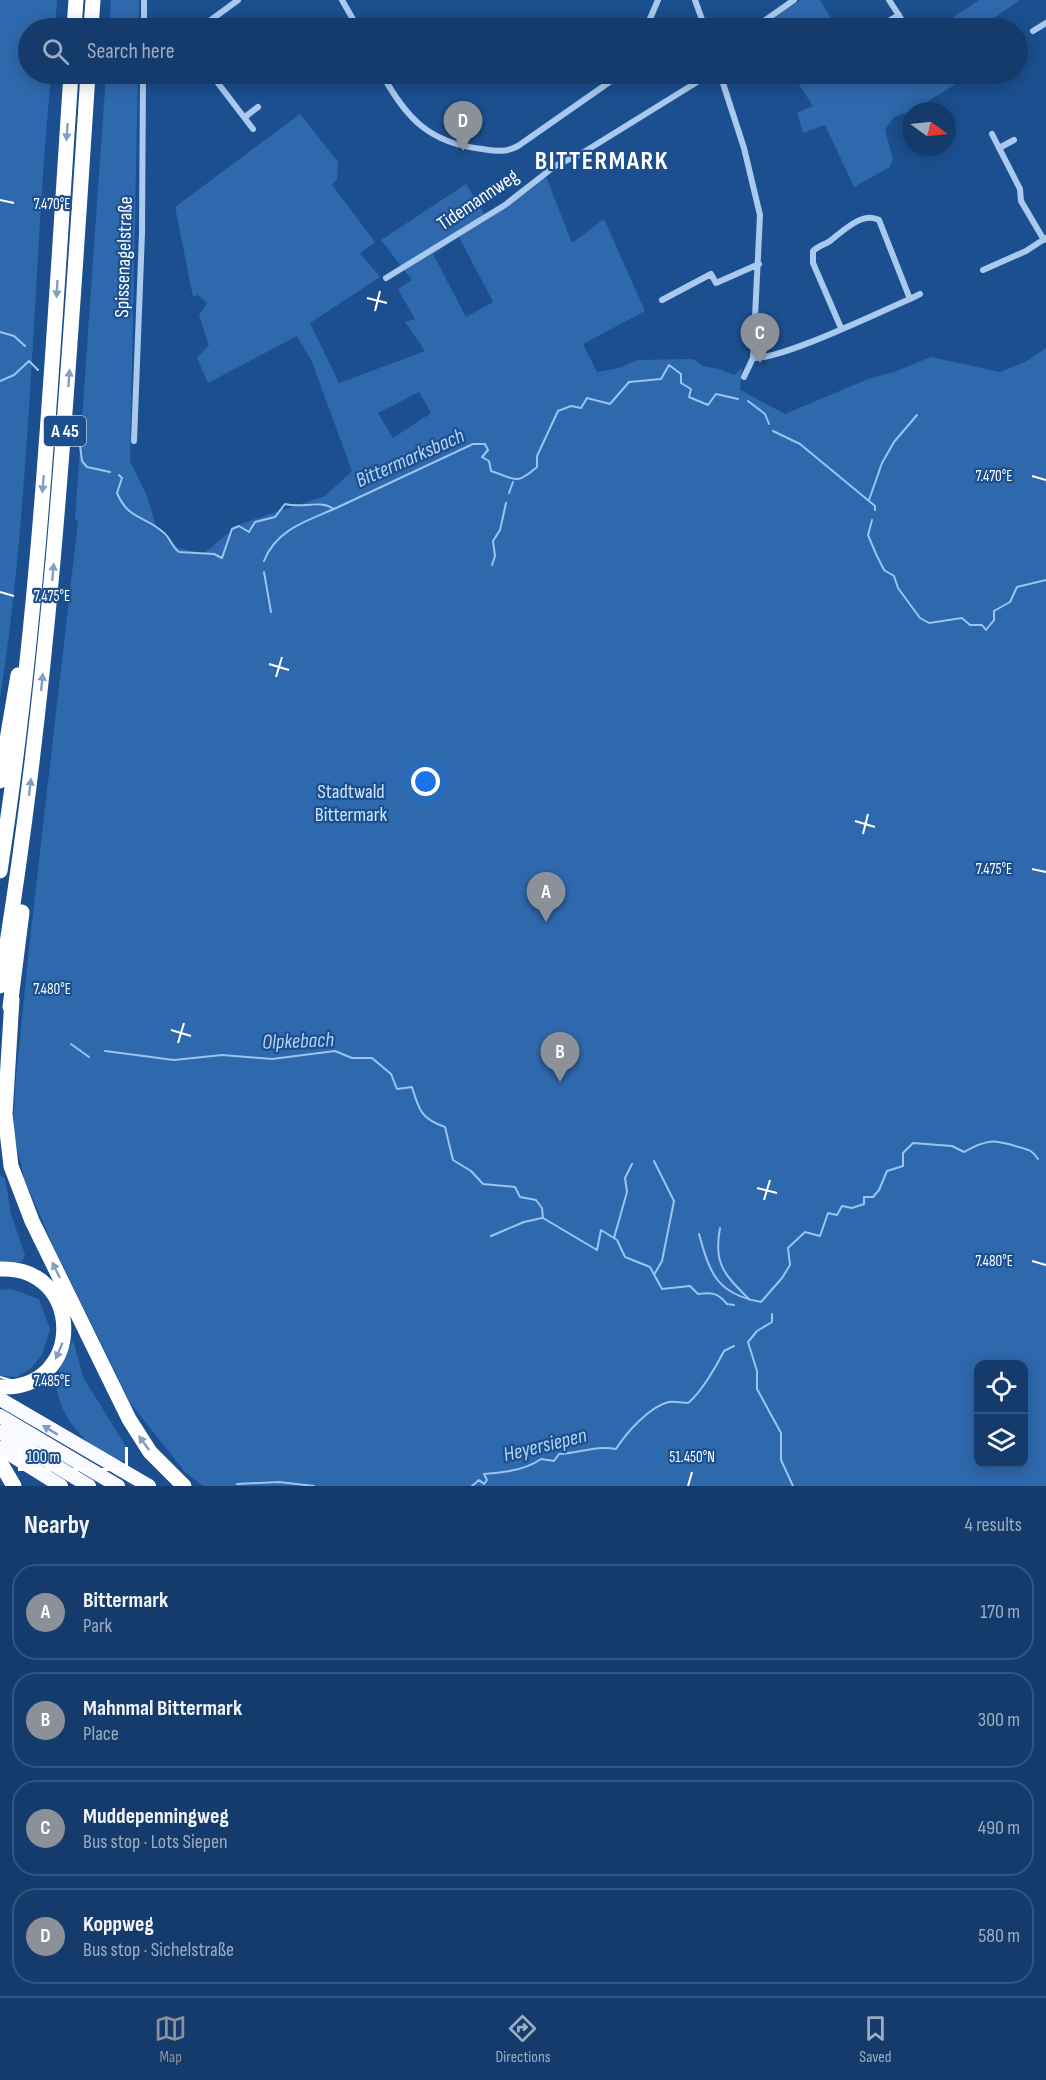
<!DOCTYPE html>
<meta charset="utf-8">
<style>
:root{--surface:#143b6b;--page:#1d4271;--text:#f1f3f6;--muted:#9dadc1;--line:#33557e;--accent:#8c9099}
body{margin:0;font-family:"Sofia Sans Condensed",sans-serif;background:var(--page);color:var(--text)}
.controls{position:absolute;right:18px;bottom:18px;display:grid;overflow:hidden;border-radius:12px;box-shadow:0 3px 15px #0003}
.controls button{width:54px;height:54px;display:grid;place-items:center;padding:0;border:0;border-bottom:2px solid var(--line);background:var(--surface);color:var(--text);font:30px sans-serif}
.compass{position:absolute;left:902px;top:102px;width:54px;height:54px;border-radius:50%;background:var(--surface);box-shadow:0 3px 15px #0003;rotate:105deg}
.scale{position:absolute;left:18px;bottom:15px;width:110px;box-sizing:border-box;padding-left:6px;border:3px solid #fff;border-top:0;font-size:16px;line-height:21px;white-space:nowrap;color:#fff;-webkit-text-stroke:4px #1b4f8f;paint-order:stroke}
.you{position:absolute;left:426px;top:782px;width:21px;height:21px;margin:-15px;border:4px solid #fff;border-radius:50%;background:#1a73e8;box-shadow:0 0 0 9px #1a73e833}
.badge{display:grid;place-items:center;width:39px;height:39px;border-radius:50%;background:var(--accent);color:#fff;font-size:20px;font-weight:700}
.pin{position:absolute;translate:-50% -50px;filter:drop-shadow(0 2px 3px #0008)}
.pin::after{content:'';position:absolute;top:32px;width:21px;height:18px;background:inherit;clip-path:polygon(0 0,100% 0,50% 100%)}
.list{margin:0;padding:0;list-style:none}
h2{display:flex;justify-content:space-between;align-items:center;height:78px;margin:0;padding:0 24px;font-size:26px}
h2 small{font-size:20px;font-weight:400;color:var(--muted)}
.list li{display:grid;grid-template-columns:39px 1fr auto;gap:18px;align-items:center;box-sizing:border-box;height:96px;margin:0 12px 12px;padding:0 12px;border:2px solid var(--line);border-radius:24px}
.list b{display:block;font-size:22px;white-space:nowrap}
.list p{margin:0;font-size:20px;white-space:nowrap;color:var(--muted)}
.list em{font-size:20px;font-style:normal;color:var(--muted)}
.icon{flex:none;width:33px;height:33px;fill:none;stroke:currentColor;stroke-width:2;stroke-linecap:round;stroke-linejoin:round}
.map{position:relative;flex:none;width:1046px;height:1486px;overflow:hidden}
.search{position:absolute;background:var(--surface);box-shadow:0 3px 15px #0003;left:18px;right:18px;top:18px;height:66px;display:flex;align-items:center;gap:15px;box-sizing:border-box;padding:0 21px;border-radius:33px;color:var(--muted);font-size:22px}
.sheet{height:510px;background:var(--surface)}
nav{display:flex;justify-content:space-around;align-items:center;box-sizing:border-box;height:84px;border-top:2px solid var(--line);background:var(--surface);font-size:16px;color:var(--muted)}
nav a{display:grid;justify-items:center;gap:3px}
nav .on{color:var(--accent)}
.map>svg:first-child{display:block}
</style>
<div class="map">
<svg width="1046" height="1486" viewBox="0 0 1046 1486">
<rect width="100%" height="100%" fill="#1b4f8f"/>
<path fill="#2e69ad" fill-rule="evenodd" d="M0,0H57L55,28H28V74H51C32,282 32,492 0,699Z
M111,0H139V28H109Z
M801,0H820L837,28H764L763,26L772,22L771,19Z
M979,0H1020L991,20L977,19V28H937Z
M106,74H138L130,461L147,496L157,529L178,548L203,554L240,524L325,496L352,471L312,362L297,336L208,383L197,358L209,345L199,315L207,303L198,295L193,297L175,207L300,114L338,162L337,179L332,185L375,242L360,253L380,277L310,323L339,383L425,351L405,322L415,319L398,289L412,280L381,240L466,184L486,217L545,174L572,243L604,219L645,311L583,344L597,372L620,368L637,360L693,359L702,366L720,369L734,375L742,368L740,390L785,414L868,379L894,372L931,357L1000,372L1025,362L1046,348V1486H203L185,1472L131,1404L54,1248L25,1181L13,1131L15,1087L30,939L78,521L75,519ZM459,237L493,302L466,317L433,254ZM419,392L431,413L393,438L378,413ZM978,1364H1024V1464H978Z
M792,74H969L970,75L914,110L894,117L885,130L893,159L890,167L854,187L825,125L803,133L797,113L813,106Z
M0,1175L5,1178L11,1214L25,1255L22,1262L0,1264Z
M11,1289L39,1299L50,1329L42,1355L30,1369L17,1377L0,1376V1290Z
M73,1340L83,1377L128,1450L125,1461C94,1458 55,1414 57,1383C57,1369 67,1351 73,1340Z"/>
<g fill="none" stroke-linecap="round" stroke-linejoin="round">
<path stroke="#9cc4f0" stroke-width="2" d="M0,332L14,336L25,346
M0,381L14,375L29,361L38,370
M748,401L765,414L769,424
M77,422L82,461L87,467L110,472
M773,431L800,444L875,506V510
M119,475L122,478L117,493C129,521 145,515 164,533C171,539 172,547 179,552L214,554L222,558L232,529L239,526L249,532L255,522L275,517L285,504C302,509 319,499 334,509L473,444H485L488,450L482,457L489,461L491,471C516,479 515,486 537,467V456L558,411L571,406L581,408L587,398L610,404L629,382L661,379L669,365L681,374V383L691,389L689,397L708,405L716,394L738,399
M509,493L513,482
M869,500L882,463L894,442L917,415
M872,520L868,535L876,554L884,570L894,576L898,588L920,618L929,623L962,618L970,625H982L986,630L994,620V611L1010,602L1017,587L1046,580
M264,561C276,530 306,521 334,509
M492,565L495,556L493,541L500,530L506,503
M264,572L271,612
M71,1044L89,1057
M105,1051L174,1060L222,1055L272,1059L335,1051L352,1058H372L391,1074L397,1089L412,1087C419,1110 421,1119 445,1127L453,1160L471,1171L483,1184L515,1187L520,1197L536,1200L542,1208L543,1218L597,1250L601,1230L617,1240L625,1257L650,1267L662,1289L690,1286L698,1294C712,1292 718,1293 727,1304L734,1305
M654,1161L674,1201L662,1261L655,1273
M720,1228C713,1265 725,1275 750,1300
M699,1234C710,1274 717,1294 761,1302L782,1278L790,1265L788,1248L805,1232L820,1236L828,1213L837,1215L842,1206L852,1208L864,1204V1197H873L879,1190L887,1171L903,1166V1153L913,1143L952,1146L964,1152C988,1138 994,1140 1019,1147C1029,1150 1032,1150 1038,1159
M491,1236L524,1222L542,1218
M614,1238L627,1192L625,1178L632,1164
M772,1314V1322L757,1331L748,1342L757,1371V1389L781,1433V1460L793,1486
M237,1484L279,1482L314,1486
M472,1486L479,1480L484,1484L487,1480L484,1474C503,1473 526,1470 541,1459L554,1461L559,1454C579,1453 597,1445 616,1449C626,1433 650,1406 669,1402C674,1401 682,1403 688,1403C701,1393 717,1365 724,1351L734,1346"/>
<path stroke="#a9c9ee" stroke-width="6" d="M342,0L358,28
M695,0L705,28
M889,0L907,28
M144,28V0
M200,28L238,0
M646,28L658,0
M754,28L794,0
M876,28L899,15
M1033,31L1046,23
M211,74L253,129
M382,74C406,118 429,143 482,149C495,151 505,153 518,146L621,74
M720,74L744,148L760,215L753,358L744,377
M245,117L258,107
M992,134L1020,189L1021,201L1044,240
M999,148L1014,140
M983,270L1026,251L1046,238
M386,278L505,205L555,166L584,152L710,74
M910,299L920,294
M662,300L711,274L716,283L759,264
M753,358C783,359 877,313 910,299L879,220C862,211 842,232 830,241C824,245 818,246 813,251V263L841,328
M134,441L142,233L143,74"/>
<path stroke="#f8faff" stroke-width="14" d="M0,1399L149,1486
M0,1416L118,1486
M0,1432L89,1486
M0,1448L61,1486"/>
<path stroke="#fff" stroke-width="15" d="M74,28L76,0
M91,28L93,0
M0,781L18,675
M0,871C41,607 53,340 71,74
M0,986C51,684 68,379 88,74
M12,999L5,1114L11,1166L32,1221L129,1419L150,1452L184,1486
M10,1007L22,912
M0,1269C83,1265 87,1390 0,1387
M0,1462L14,1486"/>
</g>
<defs><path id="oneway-solid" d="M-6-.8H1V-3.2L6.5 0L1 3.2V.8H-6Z" transform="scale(1.5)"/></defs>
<g fill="#829ec1">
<use href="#oneway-solid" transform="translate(67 132) rotate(94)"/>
<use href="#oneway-solid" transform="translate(57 289) rotate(93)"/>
<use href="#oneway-solid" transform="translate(69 378) rotate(-86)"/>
<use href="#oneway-solid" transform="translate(43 484) rotate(95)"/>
<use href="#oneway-solid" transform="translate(53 572) rotate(-85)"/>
<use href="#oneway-solid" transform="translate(42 682) rotate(-84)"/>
<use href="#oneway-solid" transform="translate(30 787) rotate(-83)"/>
<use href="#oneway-solid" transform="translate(56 1270) rotate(-116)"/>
<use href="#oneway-solid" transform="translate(59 1351) rotate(113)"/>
<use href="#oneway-solid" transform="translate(144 1443) rotate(-126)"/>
</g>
<use fill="#7e9cc1" href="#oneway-solid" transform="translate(50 1430) rotate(-149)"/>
<path fill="none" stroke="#fff" stroke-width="2" d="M0,200L14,203M367,298L387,303M375,311L380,291M1032,476L1046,480M0,592L14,596M269,664L289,670M276,677L282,657M855,821L875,827M863,834L868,814M1032,869L1046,872M0,985L14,989M171,1030L191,1036M178,1043L184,1023M757,1188L777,1193M764,1200L770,1180M1032,1261L1046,1265M0,1377L14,1381M688,1486L692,1472"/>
<g text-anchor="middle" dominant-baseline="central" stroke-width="4.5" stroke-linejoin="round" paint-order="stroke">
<rect fill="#1b4f8f" stroke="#bbcadd" stroke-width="1.5" x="44" y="416" width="42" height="30" rx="4.5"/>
<g font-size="18" font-weight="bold" fill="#fff">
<text x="65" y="431">A 45</text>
</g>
<g font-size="20" fill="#fff" stroke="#1b4f8f">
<text transform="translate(478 200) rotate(-34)">Tidemannweg</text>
<text transform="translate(124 257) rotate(-88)">Spissenagelstraße</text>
</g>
<g font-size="20" fill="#cfe3fa" stroke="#1b4f8f">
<text x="351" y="792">Stadtwald<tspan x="351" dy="23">Bittermark</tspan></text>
</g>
<g font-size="21" font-style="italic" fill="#b5d3f5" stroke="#1b4f8f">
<text transform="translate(410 458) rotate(-24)">Bittermarksbach</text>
<text transform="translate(298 1041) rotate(-2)">Olpkebach</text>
<text transform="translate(545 1445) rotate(-14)">Heyersiepen</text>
</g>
<g font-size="26" font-weight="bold" letter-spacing="1.5" fill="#fff" stroke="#1b4f8f">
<text x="602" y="161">BITTERMARK</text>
</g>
</g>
<g font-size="15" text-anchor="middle" fill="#fff" stroke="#1b4f8f" stroke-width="4.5" stroke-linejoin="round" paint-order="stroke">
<text x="52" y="209">7.470°E</text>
<text x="994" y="481">7.470°E</text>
<text x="52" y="601">7.475°E</text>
<text x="994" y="874">7.475°E</text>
<text x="52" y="994">7.480°E</text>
<text x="994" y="1266">7.480°E</text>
<text x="52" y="1386">7.485°E</text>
<text x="692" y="1462">51.450°N</text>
</g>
</svg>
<div class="controls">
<button><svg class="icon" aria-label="locate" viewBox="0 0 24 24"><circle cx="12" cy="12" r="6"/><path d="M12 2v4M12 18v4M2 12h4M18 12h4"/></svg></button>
<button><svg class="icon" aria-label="layers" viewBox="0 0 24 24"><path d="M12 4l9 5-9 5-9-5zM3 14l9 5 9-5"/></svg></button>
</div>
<svg class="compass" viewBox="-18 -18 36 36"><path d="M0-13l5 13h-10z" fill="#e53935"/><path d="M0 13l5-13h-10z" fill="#9dadc1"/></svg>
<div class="scale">100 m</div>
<div class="you"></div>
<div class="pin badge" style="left:546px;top:922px">A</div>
<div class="pin badge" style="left:560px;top:1082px">B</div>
<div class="pin badge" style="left:760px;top:363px">C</div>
<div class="pin badge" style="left:463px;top:151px">D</div>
<div class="search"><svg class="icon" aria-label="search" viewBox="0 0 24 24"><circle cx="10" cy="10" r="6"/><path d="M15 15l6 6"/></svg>Search here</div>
</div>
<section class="sheet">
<h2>Nearby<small>4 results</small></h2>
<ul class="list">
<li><span class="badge">A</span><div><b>Bittermark</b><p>Park</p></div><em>170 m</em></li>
<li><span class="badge">B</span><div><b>Mahnmal Bittermark</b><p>Place</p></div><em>300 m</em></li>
<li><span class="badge">C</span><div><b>Muddepenningweg</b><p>Bus stop · Lots Siepen</p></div><em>490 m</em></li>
<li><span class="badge">D</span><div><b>Koppweg</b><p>Bus stop · Sichelstraße</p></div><em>580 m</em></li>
</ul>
</section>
<nav>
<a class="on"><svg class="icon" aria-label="map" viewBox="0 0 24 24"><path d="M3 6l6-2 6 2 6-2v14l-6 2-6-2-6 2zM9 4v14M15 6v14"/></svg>Map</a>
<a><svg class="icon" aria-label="directions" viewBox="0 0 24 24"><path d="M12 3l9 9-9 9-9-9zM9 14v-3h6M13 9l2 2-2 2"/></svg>Directions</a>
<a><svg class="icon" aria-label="saved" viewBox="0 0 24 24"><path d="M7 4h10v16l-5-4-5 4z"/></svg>Saved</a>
</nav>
